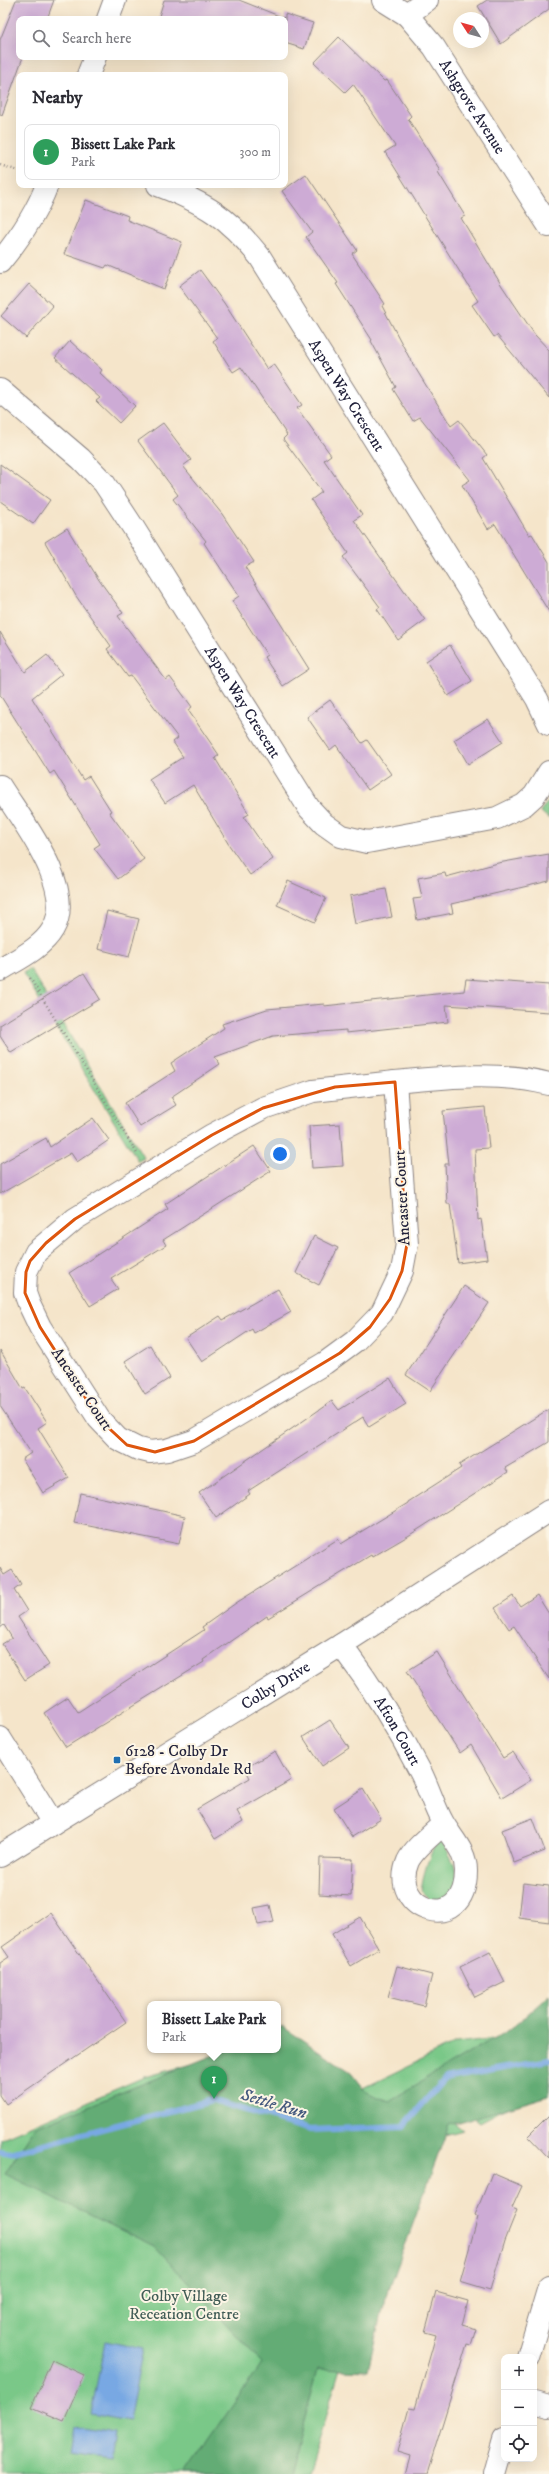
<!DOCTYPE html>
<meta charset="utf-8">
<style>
:root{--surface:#fff;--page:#f2f2f3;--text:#2b2b33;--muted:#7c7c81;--line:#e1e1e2;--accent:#1a73e8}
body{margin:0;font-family:"IM FELL DW Pica",serif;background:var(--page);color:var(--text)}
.controls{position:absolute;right:12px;bottom:12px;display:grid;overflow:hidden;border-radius:8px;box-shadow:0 4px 16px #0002}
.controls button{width:36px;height:36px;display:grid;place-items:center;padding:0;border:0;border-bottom:1px solid var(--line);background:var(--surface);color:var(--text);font:20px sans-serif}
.compass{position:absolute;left:453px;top:12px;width:36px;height:36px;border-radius:50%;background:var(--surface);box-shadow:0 4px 16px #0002;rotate:306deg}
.you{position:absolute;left:280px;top:1154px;width:14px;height:14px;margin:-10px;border:3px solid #fff;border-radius:50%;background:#1a73e8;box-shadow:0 0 0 6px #1a73e833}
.badge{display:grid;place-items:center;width:26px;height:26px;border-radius:50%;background:var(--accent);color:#fff;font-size:13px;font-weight:700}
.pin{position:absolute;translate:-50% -33px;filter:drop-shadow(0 1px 2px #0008)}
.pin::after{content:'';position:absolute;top:21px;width:14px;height:12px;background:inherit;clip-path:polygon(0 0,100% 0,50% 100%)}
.popup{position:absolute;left:147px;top:2001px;width:134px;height:52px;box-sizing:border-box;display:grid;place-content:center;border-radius:8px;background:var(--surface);filter:drop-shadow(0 1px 3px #0005);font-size:13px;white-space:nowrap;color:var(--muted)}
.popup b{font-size:15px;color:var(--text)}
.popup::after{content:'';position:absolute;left:50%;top:100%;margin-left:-8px;border:8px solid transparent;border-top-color:var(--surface)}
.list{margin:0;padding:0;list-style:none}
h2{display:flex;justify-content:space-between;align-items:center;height:52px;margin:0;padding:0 16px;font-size:17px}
h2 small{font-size:13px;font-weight:400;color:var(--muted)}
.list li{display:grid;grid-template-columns:26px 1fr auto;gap:12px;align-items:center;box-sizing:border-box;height:56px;margin:0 8px 8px;padding:0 8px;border:1px solid var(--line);border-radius:8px}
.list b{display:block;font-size:15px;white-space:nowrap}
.list p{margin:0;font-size:13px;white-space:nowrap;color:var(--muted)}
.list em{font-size:13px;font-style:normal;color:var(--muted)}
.icon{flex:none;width:22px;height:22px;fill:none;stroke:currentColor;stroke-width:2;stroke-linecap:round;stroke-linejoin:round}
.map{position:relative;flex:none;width:549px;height:2474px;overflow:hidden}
.search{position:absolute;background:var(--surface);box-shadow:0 4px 16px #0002;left:16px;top:16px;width:272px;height:44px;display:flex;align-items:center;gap:10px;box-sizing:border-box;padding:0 14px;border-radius:8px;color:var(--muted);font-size:15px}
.panel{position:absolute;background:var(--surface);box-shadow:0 4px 16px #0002;left:16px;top:72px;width:272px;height:116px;border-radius:8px}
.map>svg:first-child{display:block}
</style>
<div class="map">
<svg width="549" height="2474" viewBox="0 0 549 2474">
<rect width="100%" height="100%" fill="#fcf5e5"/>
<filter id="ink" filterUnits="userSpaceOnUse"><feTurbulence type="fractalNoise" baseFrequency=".025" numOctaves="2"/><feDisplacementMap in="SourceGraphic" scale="8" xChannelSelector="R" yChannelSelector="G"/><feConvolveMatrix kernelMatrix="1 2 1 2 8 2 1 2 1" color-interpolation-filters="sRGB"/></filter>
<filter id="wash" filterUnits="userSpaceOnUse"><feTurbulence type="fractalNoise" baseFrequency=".012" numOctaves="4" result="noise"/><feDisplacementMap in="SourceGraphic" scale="16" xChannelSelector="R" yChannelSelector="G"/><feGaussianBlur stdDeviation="0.9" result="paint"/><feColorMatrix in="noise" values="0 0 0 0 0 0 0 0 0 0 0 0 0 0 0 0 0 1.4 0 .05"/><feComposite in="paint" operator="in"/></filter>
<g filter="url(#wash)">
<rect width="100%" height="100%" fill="#f5e5ca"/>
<path fill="#7ac888" stroke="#4e7562" d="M548,802L549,803V819L540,811Z
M30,969L144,1158L138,1161L23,973Z
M443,1842L454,1864L458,1880L449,1899L430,1900L421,1891C423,1874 428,1859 436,1843Z
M512,2036L549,2085L480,2122L439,2089L432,2105L463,2130L408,2145L308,2474H0V2139L144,2077L244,2050L337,2101L456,2043Z"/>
<path fill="#63ac74" stroke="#426758" d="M549,1995V2096L449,2125L382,2309L368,2371L318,2369L290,2474H185L262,2363L154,2246L5,2174L34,2128L226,2050H278V2029L283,2027L351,2072L367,2092L389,2101L514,2026Z"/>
<path fill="#78a8e3" stroke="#4d658f" d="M105,2341L143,2349L129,2421L91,2414Z
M74,2426L115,2432L111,2458L70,2452Z"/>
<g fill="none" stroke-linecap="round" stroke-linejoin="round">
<path stroke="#78a8e3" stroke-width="6" d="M0,2151L10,2153L212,2100L310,2130L404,2126L444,2079L549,2060"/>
</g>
<g id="blocks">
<path fill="#cdabd5" d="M16,0H54L47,19H19V57H23L2,115L0,114V40Z
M164,0H239L284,18L168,19L159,16Z
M487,0H549V9L501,44L478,6Z
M285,14L313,23L304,49L285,43Z
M339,37L384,81L387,80L411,116L408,119L440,170L438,172L465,216L461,218L502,286L535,335L549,350V398L497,335L494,337L472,305L478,301L385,152L395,146L353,84L345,92L314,63Z
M306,174L357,250L352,254L385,304L382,306L411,361L451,426L459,420L487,455L483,458L529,535L532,534L549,562V612L495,524L488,529L462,485L470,480L420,417L413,421L393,389L396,387L371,341L372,340L336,284L338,283L306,237L312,232L282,191Z
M86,200L128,216L127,220L182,242L164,289L107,265L105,268L64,254Z
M200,270L224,303L267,369L274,364L302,405L297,408L331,455L324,460L362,515L354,520L425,620L398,640L377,609L380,607L343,557L348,553L311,500L322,492L283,439L287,435L241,367L233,372L213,341L217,338L179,286Z
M29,284L53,306L26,338L1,316Z
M70,341L102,370L100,373L135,406L119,423L96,401L100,398L55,358Z
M163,423L191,460L183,466L222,514L254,562L245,567L309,669L283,686L264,657L267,655L232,601L239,596L204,543L206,541L173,499L178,495L138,441Z
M0,464L50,500L33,524L0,501Z
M67,528L99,580L123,613L118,616L166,680L170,677L192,707L188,710L219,755L215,758L249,814L244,817L273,859L250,875L229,845L193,785L165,803L149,779L183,757L173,742L178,738L131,676L128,677L107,649L111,646L76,596L45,542Z
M0,632L25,672L47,655L62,674L32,698L83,780L89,776L111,811L109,812L144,859L118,879L94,848L100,844L54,771L50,774L0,695Z
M450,645L472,681L448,696L426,661Z
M330,700L362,743L367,740L391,774L368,790L336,745L330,750L307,717Z
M488,719L503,742L468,764L454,740Z
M549,854V881L451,904L453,913L417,920L413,899L422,898L418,878L445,873L446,877L498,863Z
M288,881L326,898L315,922L277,905Z
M386,889L392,917L355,924L350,896Z
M107,911L139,919L129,957L98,949Z
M84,973L100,999L11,1053L0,1036V1025Z
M466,979L549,985V1012L446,1005L448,1022L346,1033V1030L273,1036L215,1057L220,1064L171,1097L176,1105L140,1127L125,1103L175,1071L171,1063L224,1028L222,1024L267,1009L324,1004V1006L464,991Z
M485,1107L489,1148L475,1149L478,1220L481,1219L487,1259L458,1263L450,1204H447L445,1164H449L443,1111Z
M93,1118L109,1140L77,1162L71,1153L0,1194V1164L46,1138L50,1147Z
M340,1124L343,1166L312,1168L309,1126Z
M254,1146L271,1171L163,1240L166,1245L111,1279L118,1289L90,1306L69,1273L168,1209L165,1204Z
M314,1236L338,1248L319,1285L296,1273Z
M464,1286L489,1303L430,1391L406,1375Z
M278,1289L291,1312L254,1333L252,1329L202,1362L186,1338L220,1316L223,1320Z
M150,1345L170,1378L145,1394L125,1361Z
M0,1350L23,1389L25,1388L47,1422L38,1428L69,1478L43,1493L22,1459L31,1453L0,1406Z
M390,1378L406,1404L369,1427L363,1417L248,1491L250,1494L216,1518L199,1493L332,1401L339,1410Z
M549,1409V1442L505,1468L508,1472L408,1536L372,1557L371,1555L268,1618L267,1616L203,1660L204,1662L66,1747L44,1713L68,1697L78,1712L204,1630L202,1627L236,1603L338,1539L341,1544L408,1503V1502L461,1468L459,1465Z
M80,1493L185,1516L179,1544L74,1523Z
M0,1568L4,1575L12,1570L21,1585L14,1590L27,1611L18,1617L49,1665L25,1680L2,1644L12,1638L4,1625L0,1628Z
M537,1595L549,1614V1679L514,1626L509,1629L495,1608L513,1596L520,1606Z
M437,1652L503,1758L513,1752L531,1780L502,1798L471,1745L460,1753L407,1671Z
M330,1720L349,1748L322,1766L303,1737Z
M275,1751L291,1780L237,1811L243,1822L215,1839L197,1809L250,1778L245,1768Z
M363,1789L381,1819L352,1837L334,1808Z
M533,1818L545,1851L514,1863L502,1830Z
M320,1858L353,1859L351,1896L319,1894Z
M523,1883L549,1886V1922L519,1918Z
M270,1905L274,1922L258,1925L254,1908Z
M51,1913L126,2022L6,2104L0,2095V1963L9,1957L2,1947Z
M360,1917L379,1949L351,1966L332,1934Z
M490,1952L505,1982L475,1997L460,1967Z
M397,1966L432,1975L424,2006L388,1997Z
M549,2115V2158L528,2136Z
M492,2173L522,2186L512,2208L517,2210L505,2240L490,2290L460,2281L478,2217L475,2215Z
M436,2292L468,2301L462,2325L476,2329L471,2345L467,2344L427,2474H405L410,2456L397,2452L409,2408L415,2409L436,2335L425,2332Z
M52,2360L84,2375L64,2421L31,2407Z"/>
</g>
</g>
<g filter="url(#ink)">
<use href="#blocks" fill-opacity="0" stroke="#8c8482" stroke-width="1"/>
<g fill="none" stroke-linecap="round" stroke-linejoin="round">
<defs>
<g id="minor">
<path id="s1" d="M383,0L407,15L434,47L549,226"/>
<path d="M407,15L427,0"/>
<path d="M108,19L115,0"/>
<path d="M88,75L95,57"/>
<path id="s2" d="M158,185C205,203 228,217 260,257L537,699L549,724"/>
<path d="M0,262C19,239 36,214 47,185"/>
<path id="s3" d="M0,390L81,459L104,483L133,527L309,808L324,824L341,836L367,842L497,818L524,805L534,796L549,772"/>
<path d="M0,786C21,820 77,888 53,929C42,948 18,959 0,970"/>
<path d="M395,1082L407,1244L402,1271L382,1313L355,1341L325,1363L194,1441L167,1450L150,1452L138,1449L118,1439L99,1419L40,1327L29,1304L25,1293L26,1272L36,1252L75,1219L212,1135L263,1108L313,1091Z"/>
<path d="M395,1082C446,1077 499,1071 549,1084"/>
<path id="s4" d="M341,1645C371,1685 398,1728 421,1773C429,1789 434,1807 443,1823C452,1839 466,1851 466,1871C466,1937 387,1911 408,1861C415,1847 432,1835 443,1824"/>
<path d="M0,1738L53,1823"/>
<path id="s5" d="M0,1856L341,1645L549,1511"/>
<path d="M528,2357L549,2287"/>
<path d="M534,2402L549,2406"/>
<path d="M494,2474L504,2439"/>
</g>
</defs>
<use href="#minor" stroke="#8c8482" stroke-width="24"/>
<path stroke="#8c8482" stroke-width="2.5" stroke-dasharray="1 3" stroke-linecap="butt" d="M0,165L19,171
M30,978L138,1155"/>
<use href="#minor" stroke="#fff" stroke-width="22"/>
</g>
</g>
<path fill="none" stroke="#de560e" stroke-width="3" stroke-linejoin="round" d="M395,1082L407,1244L402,1271L390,1299L370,1327L340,1353L194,1441L155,1452L127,1445L99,1419L40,1327L25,1293L26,1272L30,1261L46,1243L75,1219L212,1135L263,1108L335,1087Z"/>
<rect fill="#1f6fb2" stroke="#fcf5e5" stroke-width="1.5" x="113" y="1756" width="8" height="8" rx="2"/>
<g text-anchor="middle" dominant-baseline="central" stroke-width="4" stroke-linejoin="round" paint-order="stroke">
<g font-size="16" fill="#22223b" stroke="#fcf5e5">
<text stroke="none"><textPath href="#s1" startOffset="141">Ashgrove Avenue</textPath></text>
<text stroke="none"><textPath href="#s2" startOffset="290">Aspen Way Crescent</textPath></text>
<text stroke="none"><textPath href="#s3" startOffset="399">Aspen Way Crescent</textPath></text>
<text transform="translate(402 1198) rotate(-93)">Ancaster Court</text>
<text transform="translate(82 1389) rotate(56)">Ancaster Court</text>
<text stroke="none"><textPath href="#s5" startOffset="324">Colby Drive</textPath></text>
<text stroke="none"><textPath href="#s4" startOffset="103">Afton Court</textPath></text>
</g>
<g font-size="16" fill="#22223b" stroke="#fcf5e5" text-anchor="start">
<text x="125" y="1751">6128 - Colby Dr<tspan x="125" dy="18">Before Avondale Rd</tspan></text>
</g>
<g font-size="16" fill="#415c56" stroke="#fcf5e5">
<text x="184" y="2296">Colby Village<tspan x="184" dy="18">Receation Centre</tspan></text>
</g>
<g font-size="17" font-style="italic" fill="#44587e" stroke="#fcf5e5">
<text transform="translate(274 2104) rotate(17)">Settle Run</text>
</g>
</g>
</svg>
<div class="controls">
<button>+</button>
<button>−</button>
<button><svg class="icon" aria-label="locate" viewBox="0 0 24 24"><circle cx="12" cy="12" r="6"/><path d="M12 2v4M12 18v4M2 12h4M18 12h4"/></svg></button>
</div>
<svg class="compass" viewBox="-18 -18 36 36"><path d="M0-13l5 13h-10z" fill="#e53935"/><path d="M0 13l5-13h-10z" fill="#7c7c81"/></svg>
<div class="you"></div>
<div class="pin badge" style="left:214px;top:2099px;background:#2e9e5b">1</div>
<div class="popup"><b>Bissett Lake Park</b>Park</div>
<div class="search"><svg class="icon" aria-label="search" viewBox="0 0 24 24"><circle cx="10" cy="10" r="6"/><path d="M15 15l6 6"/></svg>Search here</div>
<section class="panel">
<h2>Nearby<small></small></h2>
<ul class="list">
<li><span class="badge" style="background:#2e9e5b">1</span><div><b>Bissett Lake Park</b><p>Park</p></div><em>300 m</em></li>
</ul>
</section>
</div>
